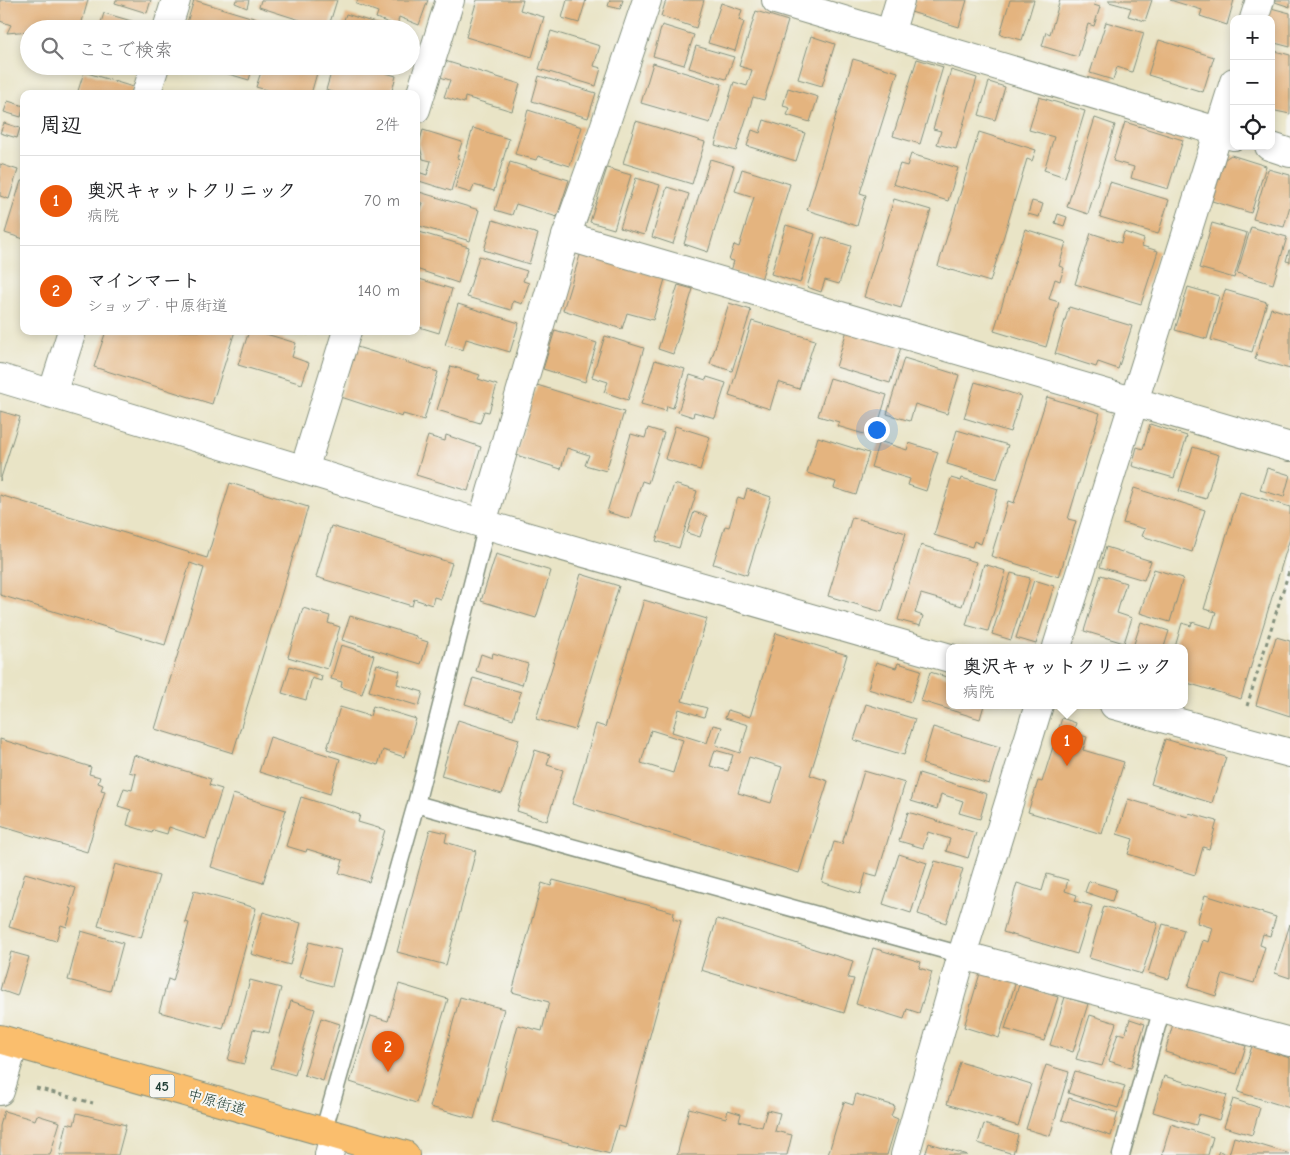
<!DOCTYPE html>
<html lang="ja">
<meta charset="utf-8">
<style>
:root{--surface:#fff;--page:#f2f2f2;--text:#202124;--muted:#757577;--line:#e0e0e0;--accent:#ea580c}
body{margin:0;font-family:"Comic Neue","Klee One",sans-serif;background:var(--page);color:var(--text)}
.controls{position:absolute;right:15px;top:15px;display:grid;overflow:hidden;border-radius:10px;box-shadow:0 2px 8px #0003}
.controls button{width:45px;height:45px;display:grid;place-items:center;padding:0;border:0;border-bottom:1px solid var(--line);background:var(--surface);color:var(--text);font:25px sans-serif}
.you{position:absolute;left:876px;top:429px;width:18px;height:18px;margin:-12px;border:4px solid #fff;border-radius:50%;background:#1a73e8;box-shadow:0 0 0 8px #1a73e833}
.badge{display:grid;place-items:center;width:32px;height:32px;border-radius:50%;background:var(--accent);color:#fff;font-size:16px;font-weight:700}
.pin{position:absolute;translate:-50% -41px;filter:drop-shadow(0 1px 2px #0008)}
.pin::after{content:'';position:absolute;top:26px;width:18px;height:15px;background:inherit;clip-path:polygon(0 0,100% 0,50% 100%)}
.popup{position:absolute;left:946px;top:644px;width:242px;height:65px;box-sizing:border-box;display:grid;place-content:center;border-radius:10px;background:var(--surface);filter:drop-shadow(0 1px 4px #0005);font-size:16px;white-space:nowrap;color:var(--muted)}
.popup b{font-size:19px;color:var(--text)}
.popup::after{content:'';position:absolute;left:50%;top:100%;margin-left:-10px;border:10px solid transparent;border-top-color:var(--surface)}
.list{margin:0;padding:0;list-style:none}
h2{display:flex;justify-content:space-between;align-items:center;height:65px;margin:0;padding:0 20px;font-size:21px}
h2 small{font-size:16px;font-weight:400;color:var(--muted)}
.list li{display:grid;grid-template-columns:32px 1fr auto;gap:15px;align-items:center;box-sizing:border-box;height:90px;padding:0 20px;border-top:1px solid var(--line)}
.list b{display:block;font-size:19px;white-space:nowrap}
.list p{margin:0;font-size:16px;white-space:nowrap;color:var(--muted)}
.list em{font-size:16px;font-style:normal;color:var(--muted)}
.icon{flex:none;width:28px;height:28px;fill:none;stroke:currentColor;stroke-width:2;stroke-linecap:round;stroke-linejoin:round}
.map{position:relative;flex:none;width:1290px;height:1155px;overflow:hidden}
.search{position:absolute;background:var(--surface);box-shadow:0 2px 8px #0003;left:20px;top:20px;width:400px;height:55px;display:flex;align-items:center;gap:12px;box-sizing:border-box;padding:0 18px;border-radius:28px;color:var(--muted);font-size:19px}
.panel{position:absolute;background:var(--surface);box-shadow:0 2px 8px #0003;left:20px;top:90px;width:400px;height:245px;border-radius:10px}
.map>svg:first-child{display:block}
</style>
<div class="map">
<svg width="1290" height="1155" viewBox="0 0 1290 1155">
<rect width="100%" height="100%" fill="#f6f6f2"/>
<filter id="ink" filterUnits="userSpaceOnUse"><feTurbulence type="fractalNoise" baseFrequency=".02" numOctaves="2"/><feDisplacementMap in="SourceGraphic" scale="10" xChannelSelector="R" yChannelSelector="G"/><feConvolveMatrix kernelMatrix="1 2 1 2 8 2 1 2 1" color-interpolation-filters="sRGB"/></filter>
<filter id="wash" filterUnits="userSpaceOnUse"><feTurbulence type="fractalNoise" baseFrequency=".0096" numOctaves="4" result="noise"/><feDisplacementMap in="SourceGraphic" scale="20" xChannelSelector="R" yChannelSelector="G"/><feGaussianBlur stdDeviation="1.12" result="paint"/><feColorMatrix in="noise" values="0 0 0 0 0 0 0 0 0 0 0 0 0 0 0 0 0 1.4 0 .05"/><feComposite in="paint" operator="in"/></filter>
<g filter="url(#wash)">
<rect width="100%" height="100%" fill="#e9e4c6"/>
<g id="blocks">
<path fill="#e4b47f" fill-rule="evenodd" d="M0,0H88L80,29L62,27L61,29H29V31L7,33L11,25L0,21Z
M116,0H151L147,13L115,3Z
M194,0L267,22L264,29H185Z
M236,0H249L247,8L235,3Z
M261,0H337L328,29L259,7Z
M358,0H428L419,25L399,17L397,26L376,18L378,12L356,4Z
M477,0H523L520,10L544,17L532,57L466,37Z
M567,0H586L579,23L562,18Z
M610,0H623L620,9L608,6Z
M666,0H704L696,28L661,16Z
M915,0H967L959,27L911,12Z
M1010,0H1034L1022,40L1000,34Z
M1060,0H1096L1094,5L1100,7L1094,26L1088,24L1078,57L1042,46L1046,32L1050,34Z
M1109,0H1152L1145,21L1128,16L1131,8L1109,2Z
M1170,0H1234L1227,25L1200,16L1202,10Z
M1276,0H1290V7L1275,2Z
M721,3L742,10L739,20L744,22L735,51L708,43Z
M1271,8L1290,13V47L1271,42V19H1268Z
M756,11L788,21L764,100L753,97L736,151L715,145L734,82L747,86L752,70L739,66Z
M104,13L152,27L151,29H99Z
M346,14L392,28V29H341Z
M1106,22L1144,33L1132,72L1117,67L1113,80L1090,73Z
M662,25L694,35L684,65L653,56Z
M551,31L600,46L594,66L601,68L596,86L539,69Z
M811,36L835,44L822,86L798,79Z
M1159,40L1214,57L1203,92L1148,75Z
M696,46L734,57L726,79L689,68Z
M1271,50L1290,55V114L1271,110Z
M853,59L898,72L860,193L866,195L857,226L807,210Z
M917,59L943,67L920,144L893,136Z
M445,61L520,84L512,111L465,97L464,103L444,97L450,80L440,77Z
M653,63L722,84L710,123L641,103Z
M253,66L249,80L205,67V66Z
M263,66H319L311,94H272L273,92L256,87Z
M333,66H363L396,76L391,94H337L326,90Z
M951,70L977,78L956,149L937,144L941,131L933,129Z
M84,72L133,87L131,94H77Z
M539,76L596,93L588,118L532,101Z
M989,82L1005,87L995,120L979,115Z
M788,88L818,97L810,122L787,115L790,108L783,106Z
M1039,97L1085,111L1065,177L1044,170L1054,137L1029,130Z
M8,101L24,106L21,117L4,112Z
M528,110L582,127L570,166L538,156L536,160L515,154Z
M1095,118L1115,125L1088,214L1067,207Z
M764,120L805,133L796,161L747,146L752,130L760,133Z
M636,121L705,142L692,184L623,163Z
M1125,122L1183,140L1168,189L1131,178L1134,167L1113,161Z
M4,123L20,128L17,138L0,133Z
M473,128L509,139L494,191L474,185L471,193L455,188Z
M423,130L462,142L457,158L460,159L451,191L416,180L418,172L427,175L431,161L423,159L419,143Z
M979,132L1036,150L1032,161L1027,159L990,282L938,266Z
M911,154L958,168L948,201L893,184L900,164L907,166Z
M1231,155L1266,166L1251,213L1212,201L1225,159Z
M710,159L734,166L708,252L684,244Z
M510,162L569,180L557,217L516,204L512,215L495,210Z
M0,164L18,170L9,199L0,196Z
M607,168L631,175L614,229L590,222Z
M742,169L790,184L761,280L731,271L734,261L729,260L734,245L739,247L754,197L735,191Z
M1268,169L1290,175V206L1284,227L1253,219Z
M636,178L660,185L644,235L620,228Z
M21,181H24V239L5,233Z
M1110,182L1169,200L1158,234L1100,217Z
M667,187L689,194L673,244L652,237Z
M416,191L479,210L470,241L416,225L423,203L416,201Z
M894,199L931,210L901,308L864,297Z
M1032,201L1043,204L1039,217L1028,214Z
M1058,214L1067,217L1064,226L1055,223Z
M493,220L538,234L529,264L484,250Z
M1212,223L1247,233L1234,278L1199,268Z
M786,225L815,234L800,283L771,274Z
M1251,227L1287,237L1273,284L1237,273Z
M1025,229L1066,242L1059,266L1064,268L1060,281L1055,279L1049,299L1059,302L1046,347L994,331Z
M416,231L469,247L458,283L416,269Z
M1124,232L1144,239L1142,246L1158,251L1141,304L1075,284L1091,233L1121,243Z
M822,237L851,246L839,284L825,280L821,292L807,287Z
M1289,250H1290V262L1286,261Z
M581,252L665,279L653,320L627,313L622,329L563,310Z
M479,256L527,271L523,281L529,283L522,304L513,301L511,310L467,297Z
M416,278L452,289L439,333L416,326Z
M678,285L693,289L673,354L658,349Z
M1188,287L1219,296L1207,339L1175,330Z
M1225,290L1267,302L1252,352L1211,340Z
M729,303L751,310L732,371L710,364Z
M458,304L519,323L510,352L466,339L463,350L445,345Z
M1069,307L1132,326L1118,369L1098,362L1096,367L1055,354Z
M1271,308L1290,314V369L1255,359Z
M752,321L815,340L799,389L778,382L770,409L729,396Z
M555,330L597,343L585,382L543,369Z
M847,330L901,347L890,383L836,367Z
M106,331H235L212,404L94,367Z
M249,331H256L296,343L292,357L309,363L302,384L238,365Z
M296,331H309L308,335Z
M605,336L644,348L628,400L604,392L608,382L592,377Z
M357,347L438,372L424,420L403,414L402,417L341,397Z
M904,358L959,375L947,414L915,404L910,421L887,414Z
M655,360L685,369L673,408L667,406L666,411L641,404Z
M451,366L480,375L478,379L497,385L489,412L484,411L480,423L437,410Z
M690,375L706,380L707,377L726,383L715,418L694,412L693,417L678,412Z
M830,378L887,395L874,437L837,426L839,422L818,416Z
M975,382L1021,396L1010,432L964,418Z
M537,385L624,412L606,471L585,465L589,455L567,448L561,469L516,455Z
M1047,397L1100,413L1068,519L1076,521L1059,577L991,556L1008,501L1014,503Z
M0,411L20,417L0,481Z
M1150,424L1187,436L1174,478L1132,466L1137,447L1143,449Z
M675,426L710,437L700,470L665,459Z
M648,428L664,433L648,483L642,481L630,519L607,512L631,434L645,438Z
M957,430L1008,445L997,479L947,464Z
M446,435L481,447L468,491L416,475L428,436L445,441Z
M818,437L869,453L856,495L834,488L836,482L807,473Z
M879,441L907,450L909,443L938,452L926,491L908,485L910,479L871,467Z
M1193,447L1219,455L1206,499L1179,491Z
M1267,468L1290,475L1284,497L1260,490Z
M951,478L961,481L962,478L998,489L981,544L974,541L972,547L934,535Z
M230,483L308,507L233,753L155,729L204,568L190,563L165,645L0,595V495L207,558Z
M674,484L697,491L679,548L656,541Z
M1134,488L1205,510L1192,552L1142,536L1145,529L1123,523Z
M747,489L771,497L747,575L713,564L725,526L729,527L738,497L744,499Z
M1240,492L1290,507V538L1241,699L1184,682V647H1175L1182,623L1191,626L1192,622L1211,628L1216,612L1204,609Z
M694,512L707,516L700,537L687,533Z
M852,517L906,533L882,612L828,596Z
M331,526L452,563L441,599L434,597L432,605L414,599L412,606L316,577Z
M921,545L976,562L962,606L921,594L915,613L923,616L920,626L898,620Z
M1106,547L1151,561L1144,580L1100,567Z
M496,554L551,571L536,618L481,601Z
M984,564L1006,571L988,631L966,625Z
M1154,569L1183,578L1170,622L1140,613Z
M1011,573L1030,578L1011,640L992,634Z
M581,574L619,586L575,730L536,719Z
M1101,575L1126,583L1117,613L1132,618L1124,643L1084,631Z
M1034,580L1054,586L1036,644L1016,638Z
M644,600L707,619L682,701L707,708L704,717L679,709L672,732L707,743L713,725L722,727L716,745L740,753L748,725L725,718L728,710L750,717L776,633L847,655L810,775L828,781L799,873L572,804L596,724L605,727ZM651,730L683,740L673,773L641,763ZM715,750L733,755L728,771L710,766ZM749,757L782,767L771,803L738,793Z
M303,608L330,616L328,623L340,627L327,669L288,657Z
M350,616L416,636L415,638L428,642L421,664L342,640Z
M1141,622L1169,631L1164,647H1133Z
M1276,637L1290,641V716L1256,705Z
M341,645L374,655L362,694L341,687L342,682L331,679Z
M493,653L528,664L522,685L476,671L481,654L492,658Z
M876,662L896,668L898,663L921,670L911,702L868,689Z
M377,664L400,671L397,684L423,692L419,706L369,691Z
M290,666L322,676L321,681L312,678L306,700L282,693Z
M930,672L950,678V705H984L980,719L921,701Z
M473,678L521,692L513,719L465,704Z
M866,704L915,719L904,755L854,740Z
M373,706L416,719L404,757L383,750L378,765L327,749L340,707L370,716Z
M1062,718L1076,723L1073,733L1087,737L1083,750L1124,762L1102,834L1028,812L1038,781L1042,782Z
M458,720L519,739L502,794L441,776Z
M933,727L1000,747L989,784L922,764Z
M270,737L340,759L330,794L259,772Z
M0,739L91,767L89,774L100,777L98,783L103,785L101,790L105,791L87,852L0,826Z
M1165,739L1226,757L1212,803L1151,784Z
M535,750L550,755L547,765L563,770L547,821L517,811Z
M134,755L211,779L209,785L222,789L206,839L169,827L167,834L153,830L152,833L127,825L131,810L118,806L124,788L132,790L136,774L129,772Z
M864,771L905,783L877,876L866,873L860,894L822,882L834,842L842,844Z
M919,773L987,794L980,819L959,813L963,801L941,794L937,809L911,801Z
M233,794L286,810L263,883L211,867Z
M301,797L360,815L358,822L385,830L369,882L339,873L343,860L307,849L306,852L286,846Z
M1128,799L1188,817L1189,813L1217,821L1209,849L1203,847L1195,875L1128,854L1133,839L1117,834Z
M908,812L976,833L968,858L946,851L950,839L928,832L923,848L899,841Z
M430,829L447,833L445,842L476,851L446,965L397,952Z
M899,854L927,863L911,913L883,904Z
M935,861L963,869L946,923L918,914Z
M115,864L159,876L141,938L98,926Z
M25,873L76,888L70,908L72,909L67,927L61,925L56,941L9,927Z
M1047,874L1068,880L1065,891L1077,895L1075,901L1092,906L1077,954L1003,932L1017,883L1042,891Z
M553,880L674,912L673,919L681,921L625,1128L618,1126L610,1154L492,1122L518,1025L542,1031L549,1002L512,992L542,883L551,886Z
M1089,881L1116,889L1112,901L1085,892Z
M194,891L256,908L223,1029L159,1012L168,979L173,981L189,923L185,922Z
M1205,895L1276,917L1270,936L1263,934L1260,945L1265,947L1254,983L1223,974L1216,996L1188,987L1203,940L1209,942L1213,928L1197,923Z
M1104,906L1158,923L1142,974L1089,958Z
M263,912L301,923L290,965L251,954Z
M717,919L853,961L848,978L854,979L844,1013L701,970Z
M1163,924L1184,930L1169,979L1148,973Z
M1290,924V978L1275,973Z
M81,931L123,943L110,991L68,980Z
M309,942L341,950L332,986L299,977Z
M873,948L921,962L919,968L932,972L919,1013L907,1009L904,1019L856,1004Z
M11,952L29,957L17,996L0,990Z
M981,970L1016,981L999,1038L964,1027Z
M250,980L281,988L269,1033L253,1029L244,1064L228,1060Z
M399,984L448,999L416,1103L350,1082L371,1016L388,1021Z
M1019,985L1058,997L1044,1041L1005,1029Z
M460,997L504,1009L474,1119L430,1107Z
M1065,997L1088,1004L1073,1052L1050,1045Z
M291,1001L315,1009L295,1075L271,1068Z
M1090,1015L1116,1023L1102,1066L1076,1059Z
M321,1018L340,1024L323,1081L304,1075Z
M1130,1019L1145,1024L1131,1068L1109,1061L1118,1033L1125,1035Z
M1173,1024L1246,1046L1237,1074L1165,1052Z
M1252,1046L1290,1058V1108L1238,1092Z
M960,1062L1031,1084L1018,1126L947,1104Z
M1046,1065L1069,1072L1050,1136L1026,1129Z
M1075,1071L1125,1086L1118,1108L1068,1093Z
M1164,1076L1227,1095L1219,1120L1199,1114L1196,1125L1153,1112Z
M856,1094L895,1106L891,1116L898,1119L887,1155H828L844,1102L853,1105Z
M1069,1098L1118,1113L1111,1136L1062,1120Z
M1233,1099L1260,1108L1252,1135L1224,1127Z
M689,1108L726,1118L728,1110L741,1114L739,1121L762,1127L767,1110L780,1113L775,1131L792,1135L787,1155H677Z
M4,1111L35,1120L37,1115L60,1122L50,1155H0V1126Z
M77,1113L126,1125L118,1155H60L67,1123L74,1125Z
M984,1124L1018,1135L1013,1154L978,1143Z
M1171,1124L1213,1137L1208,1155H1162Z
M1234,1137L1290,1154V1155H1217L1219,1151L1229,1155Z
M929,1143L967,1155H925Z"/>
</g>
</g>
<g filter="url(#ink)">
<use href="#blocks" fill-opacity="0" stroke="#84907d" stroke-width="1"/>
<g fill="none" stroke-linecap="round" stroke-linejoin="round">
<defs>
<path id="service" d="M416,804L962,955
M323,1133L416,804L487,525
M1121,1155L1162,1008"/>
<path id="minor" d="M776,0L1234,136
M1254,19L1260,0
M167,29L176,0
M890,34L900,0
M146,94L155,66
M416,109L450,0
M1269,146L1290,153
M566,236L1290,447
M0,378L487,525L950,658
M52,394L72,331
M304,470L347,331
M482,523L566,236L593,161L647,0
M1057,647L1234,82
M1114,705L1290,753
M962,955L1290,1042
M0,1091L14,1043
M329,1155L334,1135
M905,1155L962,955L1039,705"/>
<path id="primary" d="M0,1039L405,1155"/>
</defs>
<use href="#service" stroke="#84907d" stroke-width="19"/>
<use href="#minor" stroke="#84907d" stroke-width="30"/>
<use href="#primary" stroke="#84907d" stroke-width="30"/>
<path stroke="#84907d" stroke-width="3" stroke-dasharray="4 4" stroke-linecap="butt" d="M1247,706L1290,568
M36,1088L93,1103"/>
<use href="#service" stroke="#fff" stroke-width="16"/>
<use href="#minor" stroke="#fff" stroke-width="28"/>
<use href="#primary" stroke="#fabe6d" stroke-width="28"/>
</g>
</g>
<g text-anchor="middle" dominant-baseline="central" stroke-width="4" stroke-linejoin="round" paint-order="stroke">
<rect fill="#f6f6f2" stroke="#60746d" stroke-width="1" x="149.5" y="1074.5" width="25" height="23" rx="4"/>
<g font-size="14" font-weight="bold" fill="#1f3d34">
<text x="162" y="1086">45</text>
</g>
<g font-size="15" fill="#1f3d34" stroke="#f6f6f2">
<text transform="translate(217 1102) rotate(16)">中原街道</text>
</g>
</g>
</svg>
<div class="controls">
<button>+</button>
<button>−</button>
<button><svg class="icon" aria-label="locate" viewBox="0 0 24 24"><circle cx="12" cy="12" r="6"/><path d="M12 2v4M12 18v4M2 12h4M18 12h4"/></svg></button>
</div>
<div class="you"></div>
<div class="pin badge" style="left:1067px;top:766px">1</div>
<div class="popup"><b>奥沢キャットクリニック</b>病院</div>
<div class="pin badge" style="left:388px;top:1072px">2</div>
<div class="search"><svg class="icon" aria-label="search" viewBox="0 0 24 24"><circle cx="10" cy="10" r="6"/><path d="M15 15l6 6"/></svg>ここで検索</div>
<section class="panel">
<h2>周辺<small>2件</small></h2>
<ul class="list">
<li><span class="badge">1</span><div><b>奥沢キャットクリニック</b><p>病院</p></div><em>70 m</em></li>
<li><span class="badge">2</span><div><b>マインマート</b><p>ショップ · 中原街道</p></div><em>140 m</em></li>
</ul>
</section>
</div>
